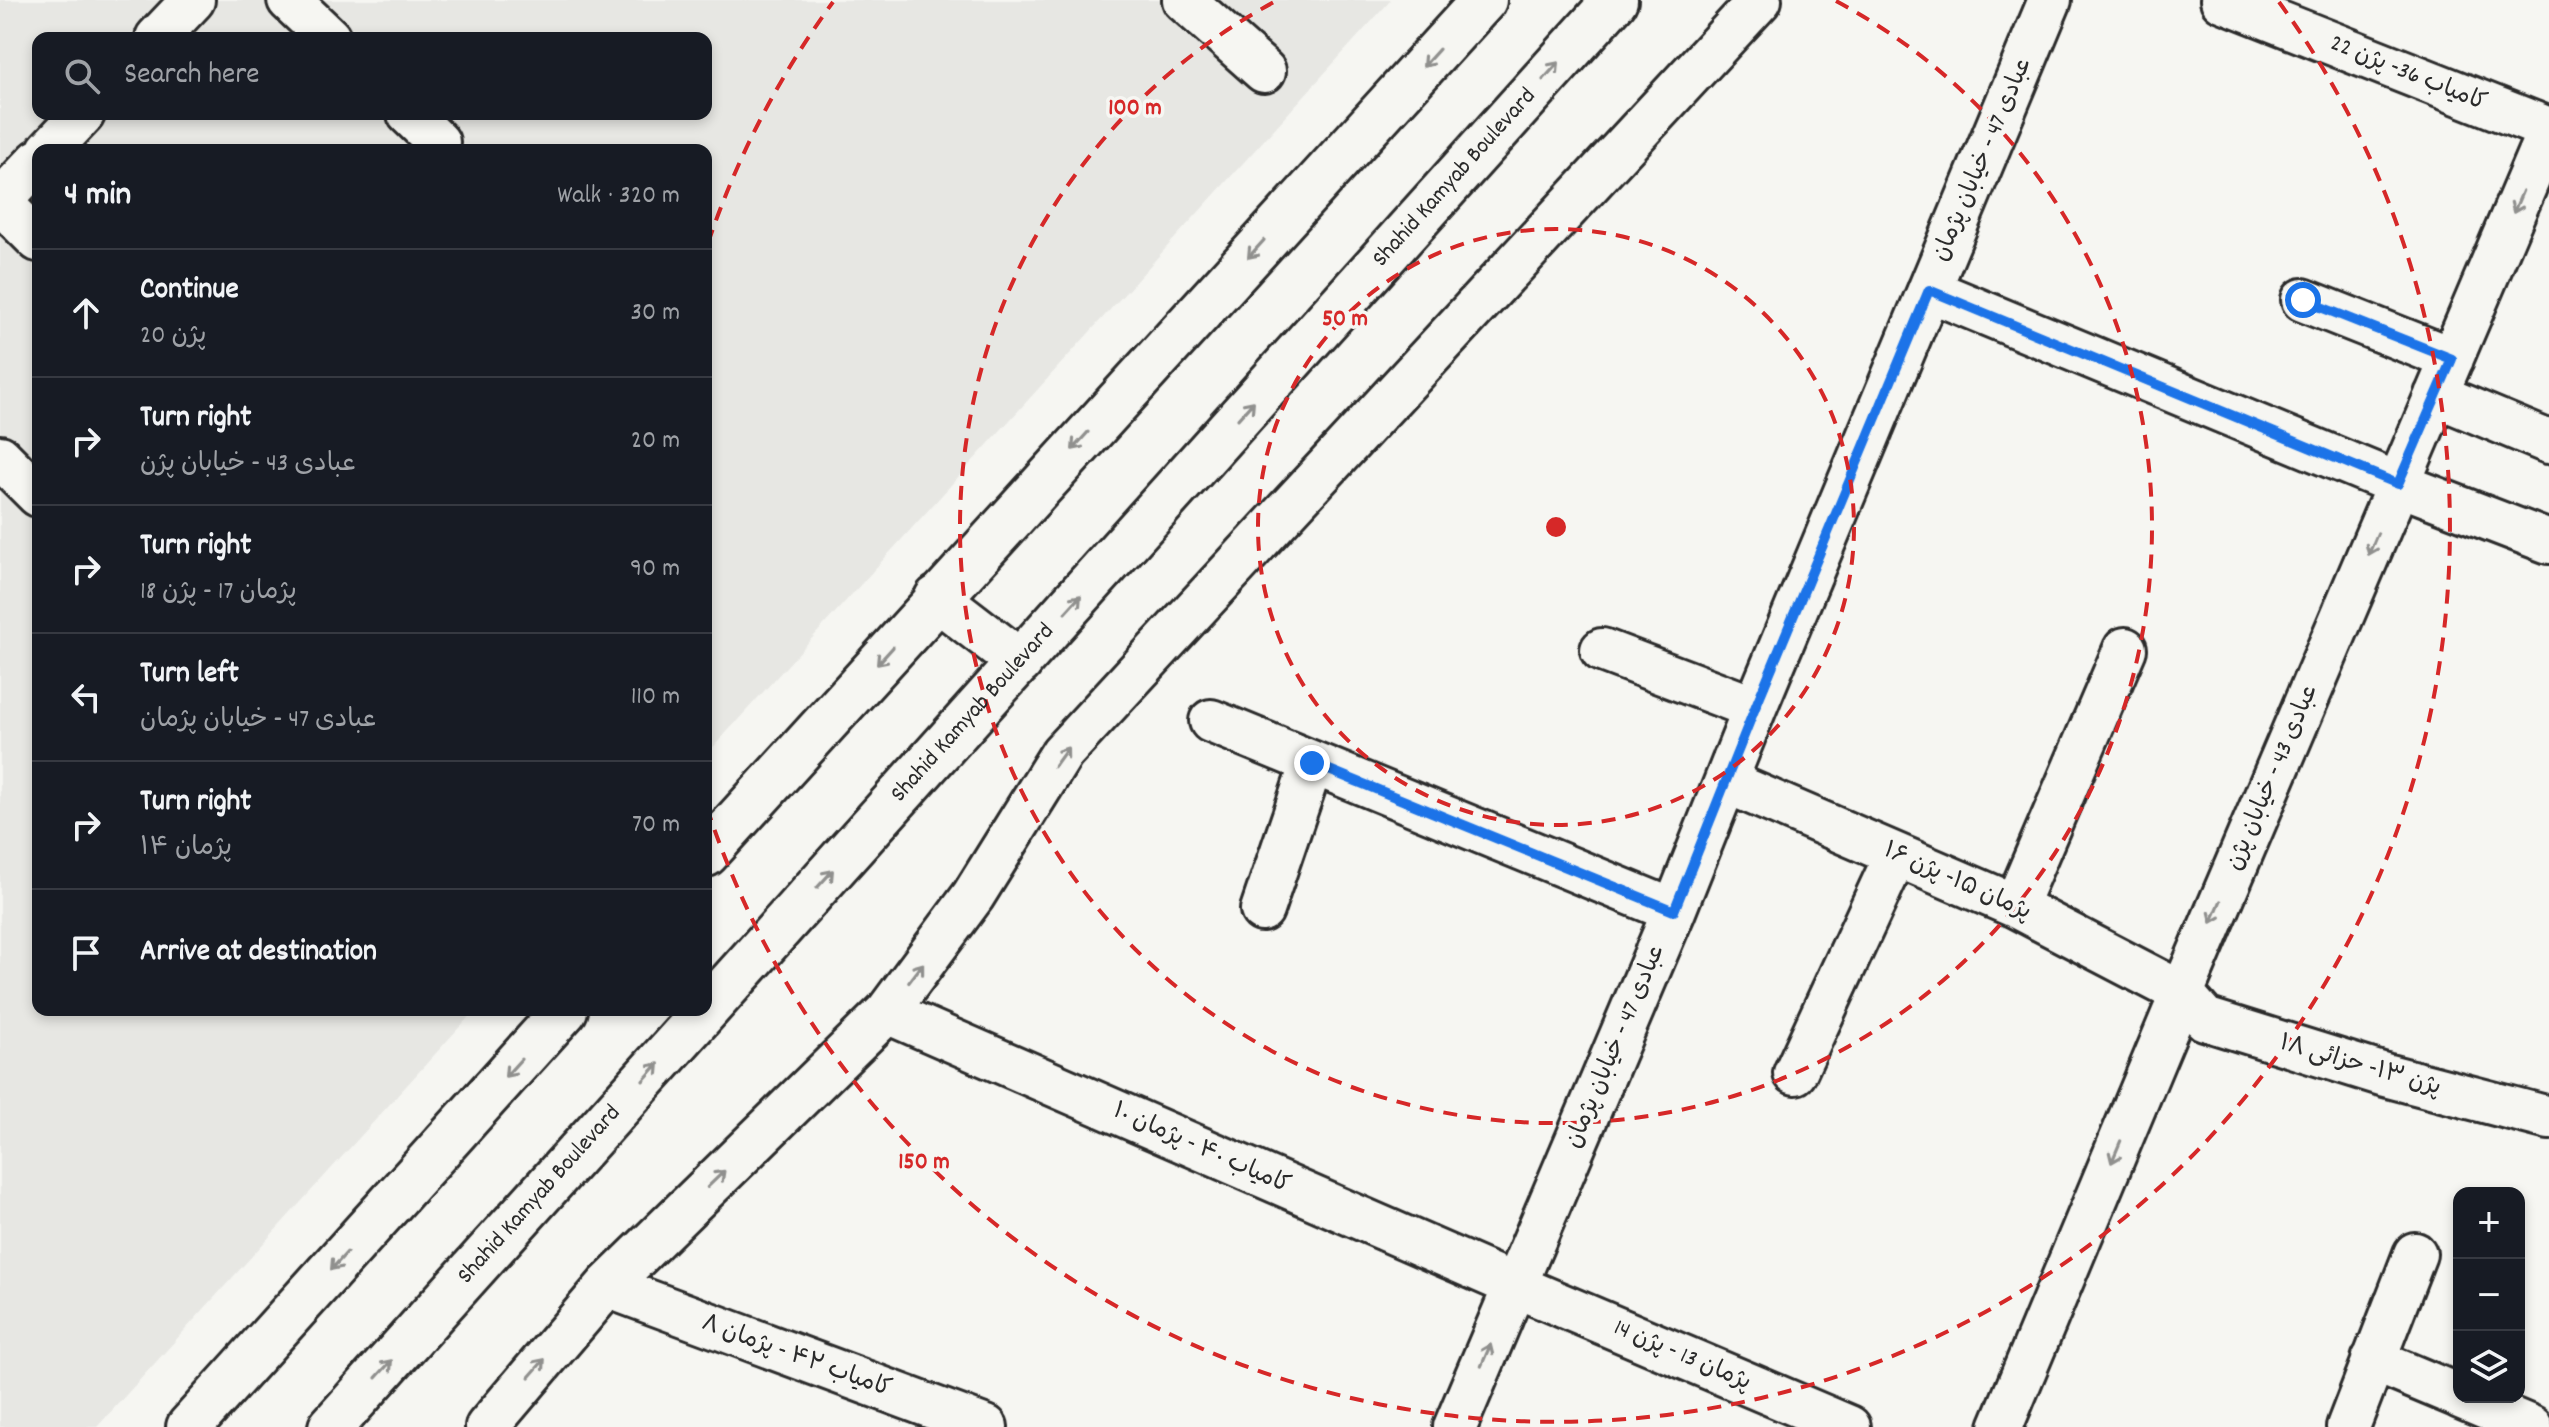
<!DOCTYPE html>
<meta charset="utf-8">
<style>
:root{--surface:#171b24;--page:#242831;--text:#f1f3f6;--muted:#9ea1a6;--line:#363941}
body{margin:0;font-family:Dekko,"Playpen Sans Arabic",sans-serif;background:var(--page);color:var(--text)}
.controls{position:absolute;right:24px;bottom:24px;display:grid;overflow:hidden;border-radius:16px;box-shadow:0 4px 12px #0003}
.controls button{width:72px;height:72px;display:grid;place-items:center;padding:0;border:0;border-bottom:2px solid var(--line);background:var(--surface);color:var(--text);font:40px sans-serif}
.stop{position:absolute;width:24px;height:24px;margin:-18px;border:6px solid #1a73e8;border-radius:50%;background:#fff}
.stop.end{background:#1a73e8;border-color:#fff;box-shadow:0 2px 8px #0008}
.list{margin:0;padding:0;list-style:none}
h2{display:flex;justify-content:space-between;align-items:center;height:104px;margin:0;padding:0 32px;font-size:34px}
h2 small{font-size:26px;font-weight:400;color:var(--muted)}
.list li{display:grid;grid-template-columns:52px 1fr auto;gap:24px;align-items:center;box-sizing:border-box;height:128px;padding:0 32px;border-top:2px solid var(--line)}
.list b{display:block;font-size:30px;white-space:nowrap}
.list p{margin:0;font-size:26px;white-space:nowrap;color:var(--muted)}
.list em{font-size:26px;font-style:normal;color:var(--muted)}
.icon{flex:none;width:44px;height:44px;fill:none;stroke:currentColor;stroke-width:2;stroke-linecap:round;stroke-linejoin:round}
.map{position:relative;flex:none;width:2549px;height:1427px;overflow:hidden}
.search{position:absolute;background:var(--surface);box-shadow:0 4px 12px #0003;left:32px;top:32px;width:680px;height:88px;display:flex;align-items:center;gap:20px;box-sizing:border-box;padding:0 28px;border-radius:16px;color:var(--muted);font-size:30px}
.panel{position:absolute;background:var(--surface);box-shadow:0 4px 12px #0003;left:32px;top:144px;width:680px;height:872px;border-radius:16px}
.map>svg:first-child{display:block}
</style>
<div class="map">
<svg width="2549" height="1427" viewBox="0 0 2549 1427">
<rect width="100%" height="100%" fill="#f6f6f2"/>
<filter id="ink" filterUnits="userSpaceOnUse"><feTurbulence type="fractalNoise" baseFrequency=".0125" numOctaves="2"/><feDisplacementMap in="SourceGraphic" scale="16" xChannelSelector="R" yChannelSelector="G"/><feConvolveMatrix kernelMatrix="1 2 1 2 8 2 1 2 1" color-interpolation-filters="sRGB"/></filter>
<g filter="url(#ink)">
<path fill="#e7e7e3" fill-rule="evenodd" d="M0,0H1391L706,755V150H38V1010H475L97,1427H0ZM38,38H706V114H38Z"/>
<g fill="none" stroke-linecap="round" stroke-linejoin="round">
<defs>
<path id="minor" d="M289,0L329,38
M1184,0L1264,71
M2222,0L2549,129
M157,38L193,0
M409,114L438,142
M49,150L83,114
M0,201L38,161
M0,202L38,240
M1929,290L2398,484L2549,542
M2303,300L2452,359
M2436,395L2549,442
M0,457L38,495
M1602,650L1755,708
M1211,721L1674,911
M1727,782L2015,906L2182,993L2205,1019L2385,1075L2549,1118
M2015,906L2125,649
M1262,910L1312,763
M887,1012L1516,1286L1849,1427
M1795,1073L1896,855
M607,1286L986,1427
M2373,1360L2459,1396
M2460,1397L2531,1427
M487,1427L607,1286L887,1012L973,896L1062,753L1760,0
M1455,1427L1674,911L1755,708L2050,0
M2001,1427L2182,993L2549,130
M2348,1427L2415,1254"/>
<g id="major">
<path d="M937,598L1020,662"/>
<path d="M706,854L1484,0"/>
<path d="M189,1427L565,1010"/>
<path id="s1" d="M331,1427L1615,0"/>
</g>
</defs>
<use href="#minor" stroke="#2b2b2b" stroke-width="48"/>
<use href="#major" stroke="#2b2b2b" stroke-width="50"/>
<use href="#minor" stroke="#f6f6f2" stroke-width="42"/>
<use href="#major" stroke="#f6f6f2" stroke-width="44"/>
</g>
<defs><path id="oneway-shaft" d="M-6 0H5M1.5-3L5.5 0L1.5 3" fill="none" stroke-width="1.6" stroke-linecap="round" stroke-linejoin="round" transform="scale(2)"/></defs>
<g stroke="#90908e">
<use href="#oneway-shaft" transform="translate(1431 58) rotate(132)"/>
<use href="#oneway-shaft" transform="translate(1551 71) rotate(-48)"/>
<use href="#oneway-shaft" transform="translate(2518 202) rotate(113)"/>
<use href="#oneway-shaft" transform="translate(1256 249) rotate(132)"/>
<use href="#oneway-shaft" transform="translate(1246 410) rotate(-48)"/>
<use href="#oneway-shaft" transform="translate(1080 441) rotate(132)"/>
<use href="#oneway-shaft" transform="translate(2373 544) rotate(113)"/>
<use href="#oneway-shaft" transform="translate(1073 604) rotate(-48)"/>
<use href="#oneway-shaft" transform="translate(885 656) rotate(132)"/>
<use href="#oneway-shaft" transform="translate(1061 757) rotate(-54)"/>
<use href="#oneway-shaft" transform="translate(825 879) rotate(-48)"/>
<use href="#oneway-shaft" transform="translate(2216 912) rotate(113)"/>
<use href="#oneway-shaft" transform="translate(916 973) rotate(-53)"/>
<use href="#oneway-shaft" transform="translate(513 1068) rotate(132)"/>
<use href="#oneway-shaft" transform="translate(651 1072) rotate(-48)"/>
<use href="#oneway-shaft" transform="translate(2116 1152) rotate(113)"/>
<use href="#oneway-shaft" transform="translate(716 1179) rotate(-44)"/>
<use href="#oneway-shaft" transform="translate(339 1261) rotate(132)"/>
<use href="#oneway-shaft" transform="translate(1486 1355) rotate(-67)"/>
<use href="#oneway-shaft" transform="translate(537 1368) rotate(-49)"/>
<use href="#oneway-shaft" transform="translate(384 1369) rotate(-48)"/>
</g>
</g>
<g fill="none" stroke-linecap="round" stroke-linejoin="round" filter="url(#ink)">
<path stroke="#1a73e8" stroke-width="10" d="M1312,763L1674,911L1755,708L1929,290L2398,484L2452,359L2303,300"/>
</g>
<g fill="none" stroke="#d62828" stroke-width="4" stroke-dasharray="14 10">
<circle cx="1556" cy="527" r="298"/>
<path d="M1836 1A596 596 0 1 1 1276 1"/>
<path d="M708 243A894 894 0 0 1 833 2M2279 2A894 894 0 1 1 708 811"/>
</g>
<g text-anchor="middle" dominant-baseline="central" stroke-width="7" stroke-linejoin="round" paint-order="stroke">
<g font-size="24" fill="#2b2b2b" stroke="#f6f6f2">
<text transform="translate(2408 74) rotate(22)">کامیاب 36- پژن 22</text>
<text transform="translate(1983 160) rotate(-67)">عبادی 47 - خیابان پژمان</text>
<text stroke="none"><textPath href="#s1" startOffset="1680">Shahid Kamyab Boulevard</textPath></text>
<text stroke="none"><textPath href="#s1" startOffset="960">Shahid Kamyab Boulevard</textPath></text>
<text transform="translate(2273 778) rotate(-67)">عبادی 43 - خیابان پژن</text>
<text transform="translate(1957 882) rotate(24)">پژمان ۱۵- پژن ۱۶</text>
<text transform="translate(1616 1047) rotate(-67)">عبادی 47 - خیابان پژمان</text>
<text transform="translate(2360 1066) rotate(16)">پژن ۱۳- حزائی ۱۸</text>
<text transform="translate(1201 1149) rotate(24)">کامیاب ۴۰ - پژمان ۱۰</text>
<text stroke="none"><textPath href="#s1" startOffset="312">Shahid Kamyab Boulevard</textPath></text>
<text transform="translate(1682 1356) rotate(23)">پژمان 13 - پژن 14</text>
<text transform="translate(796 1357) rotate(20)">کامیاب ۴۲ - پژمان ۸</text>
</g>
</g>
<circle cx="1556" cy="527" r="12" fill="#d62828" stroke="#f6f6f2" stroke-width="4"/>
<g font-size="24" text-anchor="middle" font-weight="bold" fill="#d62828" stroke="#f6f6f2" stroke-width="7" stroke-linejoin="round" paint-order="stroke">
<text x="1135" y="114">100 m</text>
<text x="1345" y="325">50 m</text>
<text x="924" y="1168">150 m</text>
</g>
</svg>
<div class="controls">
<button>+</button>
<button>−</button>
<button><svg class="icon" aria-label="layers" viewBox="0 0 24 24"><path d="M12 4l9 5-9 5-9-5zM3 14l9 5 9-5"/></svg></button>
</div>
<div class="stop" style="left:2303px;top:300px"></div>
<div class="stop end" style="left:1312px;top:763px"></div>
<div class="search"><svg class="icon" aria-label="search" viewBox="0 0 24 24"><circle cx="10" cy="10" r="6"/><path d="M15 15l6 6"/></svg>Search here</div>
<section class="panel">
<h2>4 min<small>Walk · 320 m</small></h2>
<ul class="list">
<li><svg class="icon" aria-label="ahead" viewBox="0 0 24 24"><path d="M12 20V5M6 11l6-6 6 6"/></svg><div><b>Continue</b><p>پژن 20</p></div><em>30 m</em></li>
<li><svg class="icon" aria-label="right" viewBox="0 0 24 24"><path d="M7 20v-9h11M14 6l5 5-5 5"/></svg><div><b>Turn right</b><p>عبادی 43 - خیابان پژن</p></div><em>20 m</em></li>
<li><svg class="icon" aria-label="right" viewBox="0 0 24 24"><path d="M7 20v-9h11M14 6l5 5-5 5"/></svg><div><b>Turn right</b><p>پژمان 17 - پژن 18</p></div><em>90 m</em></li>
<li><svg class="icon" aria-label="left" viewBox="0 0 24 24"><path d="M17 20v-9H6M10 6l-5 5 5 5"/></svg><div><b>Turn left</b><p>عبادی 47 - خیابان پژمان</p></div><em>110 m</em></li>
<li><svg class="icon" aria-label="right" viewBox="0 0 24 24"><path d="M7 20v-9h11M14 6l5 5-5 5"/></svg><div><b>Turn right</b><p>پژمان ۱۴</p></div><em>70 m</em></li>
<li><svg class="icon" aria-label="arrive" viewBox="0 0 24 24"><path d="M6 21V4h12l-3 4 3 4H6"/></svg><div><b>Arrive at destination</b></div></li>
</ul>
</section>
</div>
